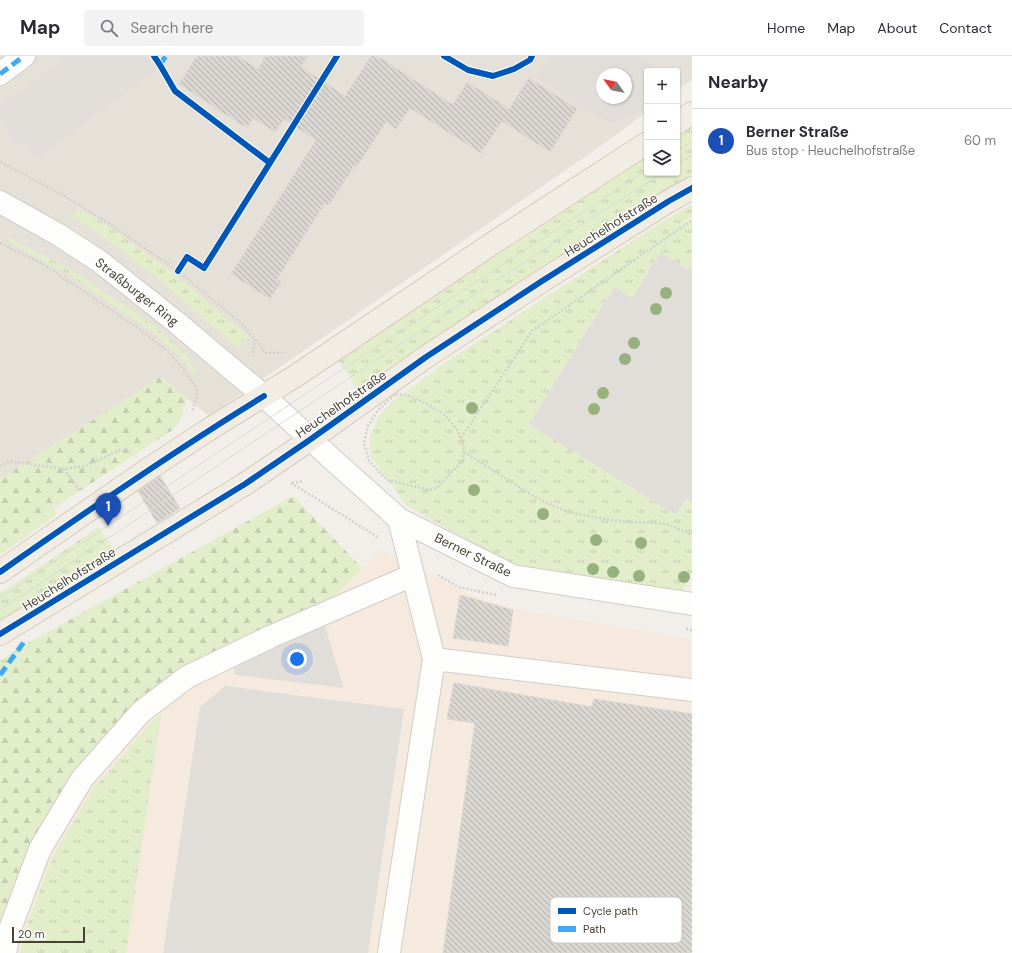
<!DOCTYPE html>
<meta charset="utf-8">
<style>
:root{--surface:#fff;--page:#f2f2f3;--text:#2b2b33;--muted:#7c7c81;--line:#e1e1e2;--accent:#0f766e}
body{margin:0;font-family:"DM Sans",sans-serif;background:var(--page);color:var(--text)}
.controls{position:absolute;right:12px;top:12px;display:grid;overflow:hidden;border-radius:4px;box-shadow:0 1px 3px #0004}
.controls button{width:36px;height:36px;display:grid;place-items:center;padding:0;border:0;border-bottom:1px solid var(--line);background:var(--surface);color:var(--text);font:20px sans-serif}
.compass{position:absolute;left:596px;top:12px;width:36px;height:36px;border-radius:50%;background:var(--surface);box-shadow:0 1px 3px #0004;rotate:303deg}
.scale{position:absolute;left:12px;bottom:10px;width:73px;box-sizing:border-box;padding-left:4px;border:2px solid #494136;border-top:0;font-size:11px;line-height:14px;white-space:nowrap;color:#494136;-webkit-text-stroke:3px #fff;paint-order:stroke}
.you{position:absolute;left:297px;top:603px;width:14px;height:14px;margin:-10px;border:3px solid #fff;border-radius:50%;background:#1a73e8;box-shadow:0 0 0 6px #1a73e833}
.badge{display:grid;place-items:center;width:26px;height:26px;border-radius:50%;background:var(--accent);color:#fff;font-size:13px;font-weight:700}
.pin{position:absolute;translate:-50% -33px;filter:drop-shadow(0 1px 2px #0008)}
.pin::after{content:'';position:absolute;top:21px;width:14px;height:12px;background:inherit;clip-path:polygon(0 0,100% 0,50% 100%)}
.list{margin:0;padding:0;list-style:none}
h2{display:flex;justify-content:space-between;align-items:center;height:52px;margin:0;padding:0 16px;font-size:17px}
h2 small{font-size:13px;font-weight:400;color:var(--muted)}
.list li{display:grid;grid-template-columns:26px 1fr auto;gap:12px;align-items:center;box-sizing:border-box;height:64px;padding:0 16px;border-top:1px solid var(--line)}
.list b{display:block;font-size:15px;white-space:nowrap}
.list p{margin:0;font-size:13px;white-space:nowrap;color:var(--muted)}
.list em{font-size:13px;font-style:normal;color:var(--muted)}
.icon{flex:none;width:22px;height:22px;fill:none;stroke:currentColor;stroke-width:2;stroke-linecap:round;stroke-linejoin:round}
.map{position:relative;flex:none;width:692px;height:897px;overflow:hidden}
header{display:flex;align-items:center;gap:24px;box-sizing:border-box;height:56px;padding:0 20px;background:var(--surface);border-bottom:1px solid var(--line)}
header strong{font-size:19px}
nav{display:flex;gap:22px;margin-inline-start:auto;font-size:14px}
.search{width:280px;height:36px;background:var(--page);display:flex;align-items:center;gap:10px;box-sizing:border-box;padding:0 14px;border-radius:4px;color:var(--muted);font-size:15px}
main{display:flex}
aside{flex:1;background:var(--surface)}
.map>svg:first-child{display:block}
</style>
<header>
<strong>Map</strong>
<div class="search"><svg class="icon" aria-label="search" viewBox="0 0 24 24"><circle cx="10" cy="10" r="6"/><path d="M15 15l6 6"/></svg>Search here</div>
<nav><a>Home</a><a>Map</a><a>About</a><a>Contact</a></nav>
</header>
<main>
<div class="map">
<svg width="692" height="897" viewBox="0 0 692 897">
<defs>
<pattern id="grass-tufts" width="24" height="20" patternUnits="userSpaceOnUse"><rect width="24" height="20" fill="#e2edca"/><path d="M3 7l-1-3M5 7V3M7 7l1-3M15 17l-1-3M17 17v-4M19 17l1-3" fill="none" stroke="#c3ccae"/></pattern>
<pattern id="forest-firs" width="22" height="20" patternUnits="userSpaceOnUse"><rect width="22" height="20" fill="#e2edca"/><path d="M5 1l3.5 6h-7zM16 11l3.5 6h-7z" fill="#c3ccae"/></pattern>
<pattern id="building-back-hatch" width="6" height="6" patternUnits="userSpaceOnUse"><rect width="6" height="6" fill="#dad7d2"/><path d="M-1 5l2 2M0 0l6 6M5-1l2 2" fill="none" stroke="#b3b0ab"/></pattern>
</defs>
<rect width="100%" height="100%" fill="#f2efeb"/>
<path fill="#e6e1d8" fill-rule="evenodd" d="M0,0H692V24L677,34V15H647V56L602,89L209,360L161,321L0,423ZM602,18H626V42H602Z"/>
<path fill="#f5eadd" d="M380,494L478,542L517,553L692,583V897H0L43,767L168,624L210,598L330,544L363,513Z"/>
<path fill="url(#grass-tufts)" d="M692,70V120L593,179L357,333L339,305L647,99V117H677V80Z
M692,149V161L674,172L692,163V216L660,196L632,242L614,231L529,368L676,459L687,443L692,446V517L680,540L516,511L407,450L371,401L369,382L379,360L392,346L446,306L668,162Z
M79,152L114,174L175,218L248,280L237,291L166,229L107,184L73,160Z
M8,181L71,214L155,271L186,298L197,318L192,316L181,301L151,275L68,218L7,185Z
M54,452L56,459L0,499V489Z
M99,471L115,496L0,567V534L2,536Z
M24,589L0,625V604Z
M161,658L126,897H20L24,877L53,800L94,732L151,667Z"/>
<path fill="url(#forest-firs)" d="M161,321L187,342L182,360L174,373L54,452L0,489V423Z
M293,440L363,513L330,544L210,598L168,624L89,704L0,892V625L24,589Z"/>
<path fill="#e1deda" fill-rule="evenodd" d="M69,0H145L156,14L37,102L25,86L19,90L0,63V50Z
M549,0H638L661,15H647V49L643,55L610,68L536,21ZM602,18H626V42H602Z
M660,196L692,216V446L686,443L676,459L529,368L614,231L632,242Z
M325,570L344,632L235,619L233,607Z
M225,630L404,653L368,897H163L200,651Z"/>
<path fill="url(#building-back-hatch)" stroke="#dbd6d1" d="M197,0H238L258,13L266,0H308L301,11L345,40L371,0H377L453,49L467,26L509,53L529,22L577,53L550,96L502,65L481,97L410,52L396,73L386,66L357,110L355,109L329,149L325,147L277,223L281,226L270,243L231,218L316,84L284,63L275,76L253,62L247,72L179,28Z
M160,420L180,452L157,467L138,435Z
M460,539L513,554L508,590L453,582Z
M454,627L592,651L594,643L692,658V897H443L475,667L447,663Z"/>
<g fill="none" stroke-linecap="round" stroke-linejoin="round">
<defs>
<path id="minor" d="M0,18L24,0
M0,146L59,179L99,205L176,266L264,340L332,403L399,463L513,520L692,548
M434,603L692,634
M5,897L10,873L40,793L82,723L141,656L187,621L270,581L413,519
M389,897L434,603L399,463"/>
<path id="major" d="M677,67L692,57
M0,516L92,452L144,416L208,374L294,321L490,189L647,87
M0,578L245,428L311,383L426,301L542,225L669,145L692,132"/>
</defs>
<use href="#minor" stroke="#d0cdc8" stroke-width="24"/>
<use href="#major" stroke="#d5cab7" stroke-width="24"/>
<path stroke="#d2cfcb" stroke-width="2.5" stroke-dasharray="2 2" stroke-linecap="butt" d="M0,106L63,139L111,169L178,215L242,268L255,284L252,299
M0,187L43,208L135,270L170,297L188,319L198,336L192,356
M178,215L187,201L204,212
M256,284L265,297H286
M396,338L410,340L427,348L445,359L458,375L462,386L464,396L463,404L437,432L430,434L387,424L369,405L364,386L368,370L378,354Z
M461,382L532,275L692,164
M464,396L532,439L551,449L568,456L610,464L631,466L658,467L670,469L692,479
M0,410L9,405L64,413L85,410L120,394L131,396
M64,413L79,434
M291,427L301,433L379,482
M292,427L303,425
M438,519L458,531L496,539
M686,573L692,574"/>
<use href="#minor" stroke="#fdfdfc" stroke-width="22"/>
<use href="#major" stroke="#f1ece4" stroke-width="22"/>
<path stroke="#dadad9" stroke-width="1" d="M677,95L692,86
M677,108L692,99
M0,542L334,319L647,114
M0,554L488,230L592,162L663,117"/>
<path stroke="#3fa9f5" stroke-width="5" stroke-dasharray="10 5" stroke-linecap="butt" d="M160,9L166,0
M0,18L24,0
M0,619L24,586"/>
<defs>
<path id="cycleway" d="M154,0L160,9L175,35L270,107
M444,0L468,14L493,20L514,13L530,4L532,0
M178,215L187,201L204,212L337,0
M0,516C87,455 174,395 264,340
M0,578L245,428L311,383L426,301L542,225L669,145L692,132"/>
</defs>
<use href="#cycleway" stroke="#fff" stroke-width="8"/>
<use href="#cycleway" stroke="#0057b8" stroke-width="6"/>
</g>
<g fill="#97b17e">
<circle cx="666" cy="237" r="6"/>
<circle cx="656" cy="253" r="6"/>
<circle cx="634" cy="287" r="6"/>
<circle cx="625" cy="303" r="6"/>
<circle cx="603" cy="337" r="6"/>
<circle cx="472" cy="352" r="6"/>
<circle cx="594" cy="353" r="6"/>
<circle cx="474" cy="434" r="6"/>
<circle cx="543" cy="458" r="6"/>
<circle cx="596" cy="484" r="6"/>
<circle cx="641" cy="487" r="6"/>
<circle cx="593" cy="513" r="6"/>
<circle cx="613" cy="516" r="6"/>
<circle cx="639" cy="520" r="6"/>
<circle cx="684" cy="521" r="6"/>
</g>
<g text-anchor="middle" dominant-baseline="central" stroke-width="3" stroke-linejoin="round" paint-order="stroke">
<g font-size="13" fill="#494136" stroke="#fff">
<text transform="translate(611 169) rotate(-32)">Heuchelhofstraße</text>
<text transform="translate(137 236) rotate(38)">Straßburger Ring</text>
<text transform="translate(341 348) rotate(-35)">Heuchelhofstraße</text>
<text transform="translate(473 499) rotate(26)">Berner Straße</text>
<text transform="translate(69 523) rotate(-32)">Heuchelhofstraße</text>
</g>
</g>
<rect x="550" y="841" width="132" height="46" rx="6" fill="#fff" stroke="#c8c6c3" stroke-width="1"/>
<rect x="558" y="852" width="18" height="6" fill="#0057b8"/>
<rect x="558" y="870" width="18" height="6" fill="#3fa9f5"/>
<g font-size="11" fill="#494136">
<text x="583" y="859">Cycle path</text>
<text x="583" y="877">Path</text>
</g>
</svg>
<div class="controls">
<button>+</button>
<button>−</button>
<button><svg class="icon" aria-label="layers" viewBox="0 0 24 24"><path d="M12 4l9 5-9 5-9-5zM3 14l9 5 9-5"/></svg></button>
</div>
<svg class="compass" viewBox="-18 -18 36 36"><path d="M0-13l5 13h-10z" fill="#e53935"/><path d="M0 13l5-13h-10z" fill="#7c7c81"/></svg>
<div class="scale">20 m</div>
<div class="you"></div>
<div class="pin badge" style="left:108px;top:470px;background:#1a4fb4">1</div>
</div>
<aside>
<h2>Nearby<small></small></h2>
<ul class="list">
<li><span class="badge" style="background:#1a4fb4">1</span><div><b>Berner Straße</b><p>Bus stop · Heuchelhofstraße</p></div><em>60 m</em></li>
</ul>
</aside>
</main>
